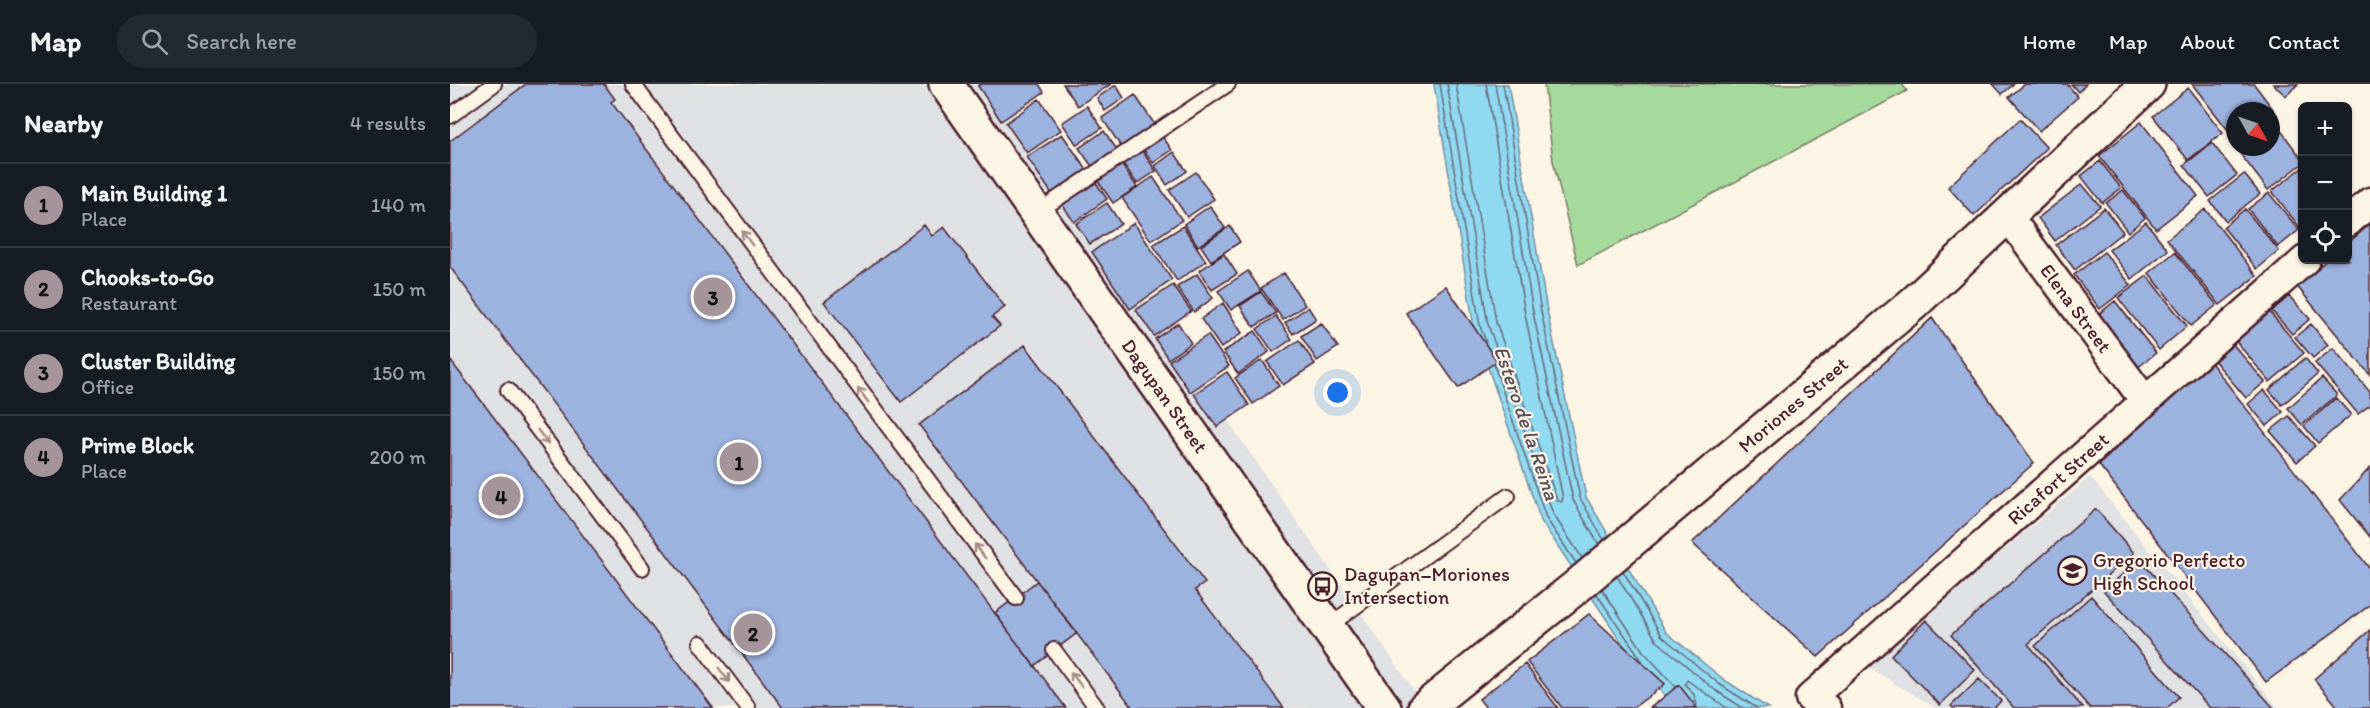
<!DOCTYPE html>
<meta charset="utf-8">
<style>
:root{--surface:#171b24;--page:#242831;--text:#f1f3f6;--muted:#9ea1a6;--line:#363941;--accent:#a6949b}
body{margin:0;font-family:Itim,sans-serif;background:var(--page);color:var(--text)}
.controls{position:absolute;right:18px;top:18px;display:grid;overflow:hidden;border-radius:9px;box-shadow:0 2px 4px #0004}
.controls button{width:54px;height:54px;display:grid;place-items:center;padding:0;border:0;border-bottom:2px solid var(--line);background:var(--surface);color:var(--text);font:30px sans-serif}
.compass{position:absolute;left:1776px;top:18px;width:54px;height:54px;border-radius:50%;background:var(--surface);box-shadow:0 2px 4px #0004;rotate:130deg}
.you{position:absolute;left:888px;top:309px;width:21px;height:21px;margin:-15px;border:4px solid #fff;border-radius:50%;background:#1a73e8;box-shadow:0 0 0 9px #1a73e833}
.badge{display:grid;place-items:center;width:39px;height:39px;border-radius:50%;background:var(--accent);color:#111;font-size:20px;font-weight:700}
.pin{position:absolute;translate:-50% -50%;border:3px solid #fff;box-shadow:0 2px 6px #0006}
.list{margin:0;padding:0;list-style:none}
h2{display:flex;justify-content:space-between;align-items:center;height:78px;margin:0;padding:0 24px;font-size:26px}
h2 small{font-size:20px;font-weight:400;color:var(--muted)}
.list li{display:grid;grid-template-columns:39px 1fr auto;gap:18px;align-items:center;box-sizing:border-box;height:84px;padding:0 24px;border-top:2px solid var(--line)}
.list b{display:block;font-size:22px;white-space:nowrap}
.list p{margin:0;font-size:20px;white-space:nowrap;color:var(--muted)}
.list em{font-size:20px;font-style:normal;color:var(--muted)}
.icon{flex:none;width:33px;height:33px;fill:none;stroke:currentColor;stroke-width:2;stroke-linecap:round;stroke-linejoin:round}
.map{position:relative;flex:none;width:1920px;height:624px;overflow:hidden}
header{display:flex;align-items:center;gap:36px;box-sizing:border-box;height:84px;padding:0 30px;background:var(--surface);border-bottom:2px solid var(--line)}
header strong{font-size:28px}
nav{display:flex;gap:33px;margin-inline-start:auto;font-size:21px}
.search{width:420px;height:54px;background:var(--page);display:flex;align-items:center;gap:15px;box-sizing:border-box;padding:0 21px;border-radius:33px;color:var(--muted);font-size:22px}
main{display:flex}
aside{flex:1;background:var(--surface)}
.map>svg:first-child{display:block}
</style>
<header>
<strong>Map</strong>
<div class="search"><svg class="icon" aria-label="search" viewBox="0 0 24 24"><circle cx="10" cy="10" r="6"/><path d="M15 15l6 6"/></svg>Search here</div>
<nav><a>Home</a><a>Map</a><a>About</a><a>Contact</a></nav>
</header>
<main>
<aside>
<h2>Nearby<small>4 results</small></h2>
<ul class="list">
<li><span class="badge">1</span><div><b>Main Building 1</b><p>Place</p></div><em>140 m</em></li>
<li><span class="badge">2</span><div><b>Chooks-to-Go</b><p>Restaurant</p></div><em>150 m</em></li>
<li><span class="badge">3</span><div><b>Cluster Building</b><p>Office</p></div><em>150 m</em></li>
<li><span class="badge">4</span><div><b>Prime Block</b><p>Place</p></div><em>200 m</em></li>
</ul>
</aside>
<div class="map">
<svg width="1920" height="624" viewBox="0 0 1920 624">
<rect width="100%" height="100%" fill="#fcf5e5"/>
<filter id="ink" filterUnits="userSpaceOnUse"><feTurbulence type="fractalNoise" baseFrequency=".0167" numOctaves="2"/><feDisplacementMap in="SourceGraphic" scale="12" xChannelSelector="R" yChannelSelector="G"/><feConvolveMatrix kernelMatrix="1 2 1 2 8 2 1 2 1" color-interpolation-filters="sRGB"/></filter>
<g filter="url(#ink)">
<path fill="#dfe1e3" d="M0,0H545L976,624H0Z
M1640,393L1828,624H1486L1416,582Z"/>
<path fill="#a6da9d" stroke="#787c64" stroke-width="1.5" d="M1094,0H1452L1457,7L1128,181L1103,77Z"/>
<path fill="#90daf1" stroke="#748fa2" stroke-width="1.5" d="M984,0H1058L1097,226L1136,413L1216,548L1273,595L1318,624H1226L1183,575L1091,437L1024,243Z"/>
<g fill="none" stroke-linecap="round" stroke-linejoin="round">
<path stroke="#666a7a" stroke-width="1.5" d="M990,0L1030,242L1036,258
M997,0L1038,240L1103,430L1132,474
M1006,0L1046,238L1107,416L1111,418L1113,415L1075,230L1036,0
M1045,0L1083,228L1123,416L1149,461
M1053,0L1091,227L1130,414L1154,456
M1044,281L1096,434L1126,479
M1173,487L1212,552L1269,600L1307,624
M1167,492L1207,557L1265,606L1293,624
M1152,505L1193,567L1225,602
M1146,509L1193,578
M1247,621L1244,611L1235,600L1237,596L1277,624"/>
</g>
<path fill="#9cb2df" stroke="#4a1f2b" stroke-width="1.5" d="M76,0H154L165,15L161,18L616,624H333L0,183V57Z
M531,0H589L594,8L551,37L528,2Z
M613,0H661L628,22Z
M1543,0H1564L1552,10Z
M1575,0H1617L1628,13L1589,47L1559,13Z
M1621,0H1636L1628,8Z
M1742,0H1804L1823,25L1820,27H1785V55Z
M1823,0H1848L1836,12Z
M666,1L674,14L655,27L647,14Z
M1738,4L1773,49L1738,76L1703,32Z
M685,11L707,44L674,67L652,34Z
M589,15L611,46L577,69L556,39Z
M637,22L652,44L627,61L612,39Z
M1821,33L1852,75V80L1818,106L1785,63H1821Z
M1570,35L1597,64L1524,132L1498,103Z
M1691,38L1748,112L1706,145L1649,72Z
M654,47L670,70L645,87L629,64Z
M710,49L722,66L703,79L691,62Z
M612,50L639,89L604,113L577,73Z
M1762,59L1787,91L1759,113L1734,81Z
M691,65L706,87L687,100L672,78Z
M724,68L737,87L717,101L705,82Z
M669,77L687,103L663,119L645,93Z
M1650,77L1671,104L1652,119L1631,92Z
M1852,84V142L1850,144L1822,107Z
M746,88L764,115L737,133L719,106Z
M1794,90L1810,110L1776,137L1760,117Z
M703,93L732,136L701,157L672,114Z
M643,94L657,115L624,138L610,117Z
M1632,100L1650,122L1605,157L1588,134Z
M1673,106L1695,134L1678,148L1656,119Z
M1819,109L1849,146L1828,163L1798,125Z
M657,119L671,140L640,160L626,140Z
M760,122L775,144L748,162L734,140Z
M1654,124L1673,148L1625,186L1606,161Z
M1755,125L1807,192L1770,221L1717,155Z
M1795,125L1829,167L1807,185L1773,143Z
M1696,138L1718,166L1682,195L1659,166Z
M684,139L722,196L680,225L642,168Z
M1920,140V291L1846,201L1877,176H1898V159Z
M474,141L482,152L494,143L555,223L542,233L550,242L451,318L374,218Z
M733,142L756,177L727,197L703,161Z
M780,142L790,158L761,177L751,162Z
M1654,168L1681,201L1650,225L1624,191Z
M1725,168L1767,221L1741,242L1699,189Z
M774,170L787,190L762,206L749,187Z
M798,187L811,207L781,226L768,207Z
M834,189L855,221L833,236L811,204Z
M747,190L763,214L744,228L727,203Z
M1697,192L1737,242L1709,266L1668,214Z
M723,201L741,227L704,252L686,226Z
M996,202L1047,277L1008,304L956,229Z
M811,208L826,229L804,243L790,222Z
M1839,212L1860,235L1842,250L1822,227Z
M1665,217L1706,269L1681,289L1640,237Z
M773,219L792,249L771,264L751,235Z
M858,223L866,235L843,250L835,239Z
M1818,226L1854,269L1820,298L1784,255Z
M826,232L842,255L823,268L807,245Z
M1482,234L1584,379L1368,573L1242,459Z
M728,239L741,259L718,275L705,255Z
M871,239L888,263L867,277L851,252Z
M1861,240L1878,261L1863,274L1845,253Z
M805,247L819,268L788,290L773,268Z
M758,251L779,282L740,308L719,277Z
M849,256L865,280L833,301L817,278Z
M1781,258L1815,298L1796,314L1762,274Z
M575,261L755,499L745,506L834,624H683L469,341Z
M1883,264L1920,308V321L1908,330L1865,279Z
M1855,274L1868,290L1832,321L1819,306Z
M0,276L36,323L263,624H0Z
M812,276L829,302L803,320L785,294Z
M1759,276L1920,485V521L1816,598L1649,381Z
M777,288L799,321L767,343L744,310Z
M1872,294L1887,311L1852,341L1838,324Z
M1814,306L1833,328L1817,342L1798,320Z
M1886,314L1901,331L1868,359L1854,342Z
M1839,332L1865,362L1847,378L1820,347Z
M1920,384V453L1890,416Z
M1646,425L1684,469L1578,560L1633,624H1564L1501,551Z
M1689,475L1824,624H1760L1654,507Z
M587,497L627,549L584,582L545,529Z
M1641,512L1729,613L1717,624H1640L1585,562Z
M1139,530L1215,600L1183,624H1112L1077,578Z
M1476,536L1525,586L1490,621L1441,571Z
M1920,546V624H1889L1864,595Z
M1075,580L1108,624H1036L1029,615Z
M1529,595L1551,617L1544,624H1503L1501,622Z
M1229,601L1247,624H1200Z"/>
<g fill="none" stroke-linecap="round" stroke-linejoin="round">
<defs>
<path id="lane" d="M183,0L566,514
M0,32L44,0
M586,129L778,0
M58,306L192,484
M877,543L1058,412
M250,559L298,624
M604,566L647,624"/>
<g id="street">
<path id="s1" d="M1557,131L1695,317"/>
<path d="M1898,138L1920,118"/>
<path id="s2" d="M1376,624L1360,614L1855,176"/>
</g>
<g id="secondary">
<path id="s3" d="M496,0L934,624"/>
<path id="s4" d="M975,624L1126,503L1464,219L1698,0"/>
</g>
</defs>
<use href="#lane" stroke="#4a1f2b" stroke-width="18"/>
<use href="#street" stroke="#4a1f2b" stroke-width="33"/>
<use href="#secondary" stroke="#4a1f2b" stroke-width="38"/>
<use href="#lane" stroke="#fcf5e5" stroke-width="14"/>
<use href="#street" stroke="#fcf5e5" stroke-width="28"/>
<use href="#secondary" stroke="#fcf5e5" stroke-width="33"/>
</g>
<defs><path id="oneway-shaft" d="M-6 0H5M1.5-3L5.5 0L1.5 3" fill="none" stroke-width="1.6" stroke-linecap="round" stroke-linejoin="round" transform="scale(1.5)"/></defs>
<g stroke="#a38a88">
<use href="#oneway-shaft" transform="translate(297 154) rotate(-126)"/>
<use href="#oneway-shaft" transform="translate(413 311) rotate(-126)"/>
<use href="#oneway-shaft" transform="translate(93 353) rotate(53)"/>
<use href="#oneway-shaft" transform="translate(530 467) rotate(-127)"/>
<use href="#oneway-shaft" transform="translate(274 591) rotate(53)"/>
<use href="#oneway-shaft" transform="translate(626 595) rotate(-127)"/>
</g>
</g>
<defs>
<symbol id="school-ring" viewBox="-11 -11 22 22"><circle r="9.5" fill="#fcf5e5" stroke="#4a1f2b" stroke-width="1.5"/><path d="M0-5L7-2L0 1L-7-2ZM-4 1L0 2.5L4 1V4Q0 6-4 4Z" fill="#4a1f2b"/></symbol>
<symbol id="bus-ring" viewBox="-11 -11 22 22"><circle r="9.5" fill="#fcf5e5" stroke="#4a1f2b" stroke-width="1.5"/><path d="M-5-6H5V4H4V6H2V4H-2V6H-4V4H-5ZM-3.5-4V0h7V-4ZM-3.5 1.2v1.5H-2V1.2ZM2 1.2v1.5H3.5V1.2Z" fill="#4a1f2b"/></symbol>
</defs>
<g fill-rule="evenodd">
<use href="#school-ring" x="1606" y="470" width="33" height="33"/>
<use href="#bus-ring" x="856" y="486" width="33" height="33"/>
</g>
<g text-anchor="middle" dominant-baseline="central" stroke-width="4.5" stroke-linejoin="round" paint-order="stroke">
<g font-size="20" fill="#4a1f2b" stroke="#fcf5e5">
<text stroke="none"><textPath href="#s1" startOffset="116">Elena Street</textPath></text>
<text stroke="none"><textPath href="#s3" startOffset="381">Dagupan Street</textPath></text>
<text stroke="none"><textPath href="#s4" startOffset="477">Moriones Street</textPath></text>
<text stroke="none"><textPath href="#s2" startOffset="350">Ricafort Street</textPath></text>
</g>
<g font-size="20" fill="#4a1f2b" stroke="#fcf5e5" text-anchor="start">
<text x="1643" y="476">Gregorio Perfecto<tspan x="1643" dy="23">High School</tspan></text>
<text x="894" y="490">Dagupan–Moriones<tspan x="894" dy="23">Intersection</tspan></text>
</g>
<g font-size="21" font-style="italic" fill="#5c4e5c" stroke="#fcf5e5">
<text transform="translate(1077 339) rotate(71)">Estero de la Reina</text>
</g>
</g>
</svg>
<div class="controls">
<button>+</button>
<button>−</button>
<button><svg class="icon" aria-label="locate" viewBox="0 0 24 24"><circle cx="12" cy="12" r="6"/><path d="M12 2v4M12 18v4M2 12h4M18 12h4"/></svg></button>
</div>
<svg class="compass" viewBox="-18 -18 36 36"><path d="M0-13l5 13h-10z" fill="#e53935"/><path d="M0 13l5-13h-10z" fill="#9ea1a6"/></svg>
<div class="you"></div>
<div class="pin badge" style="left:289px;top:378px">1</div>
<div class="pin badge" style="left:303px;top:549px">2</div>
<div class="pin badge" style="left:263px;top:213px">3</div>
<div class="pin badge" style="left:51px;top:412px">4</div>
</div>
</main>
